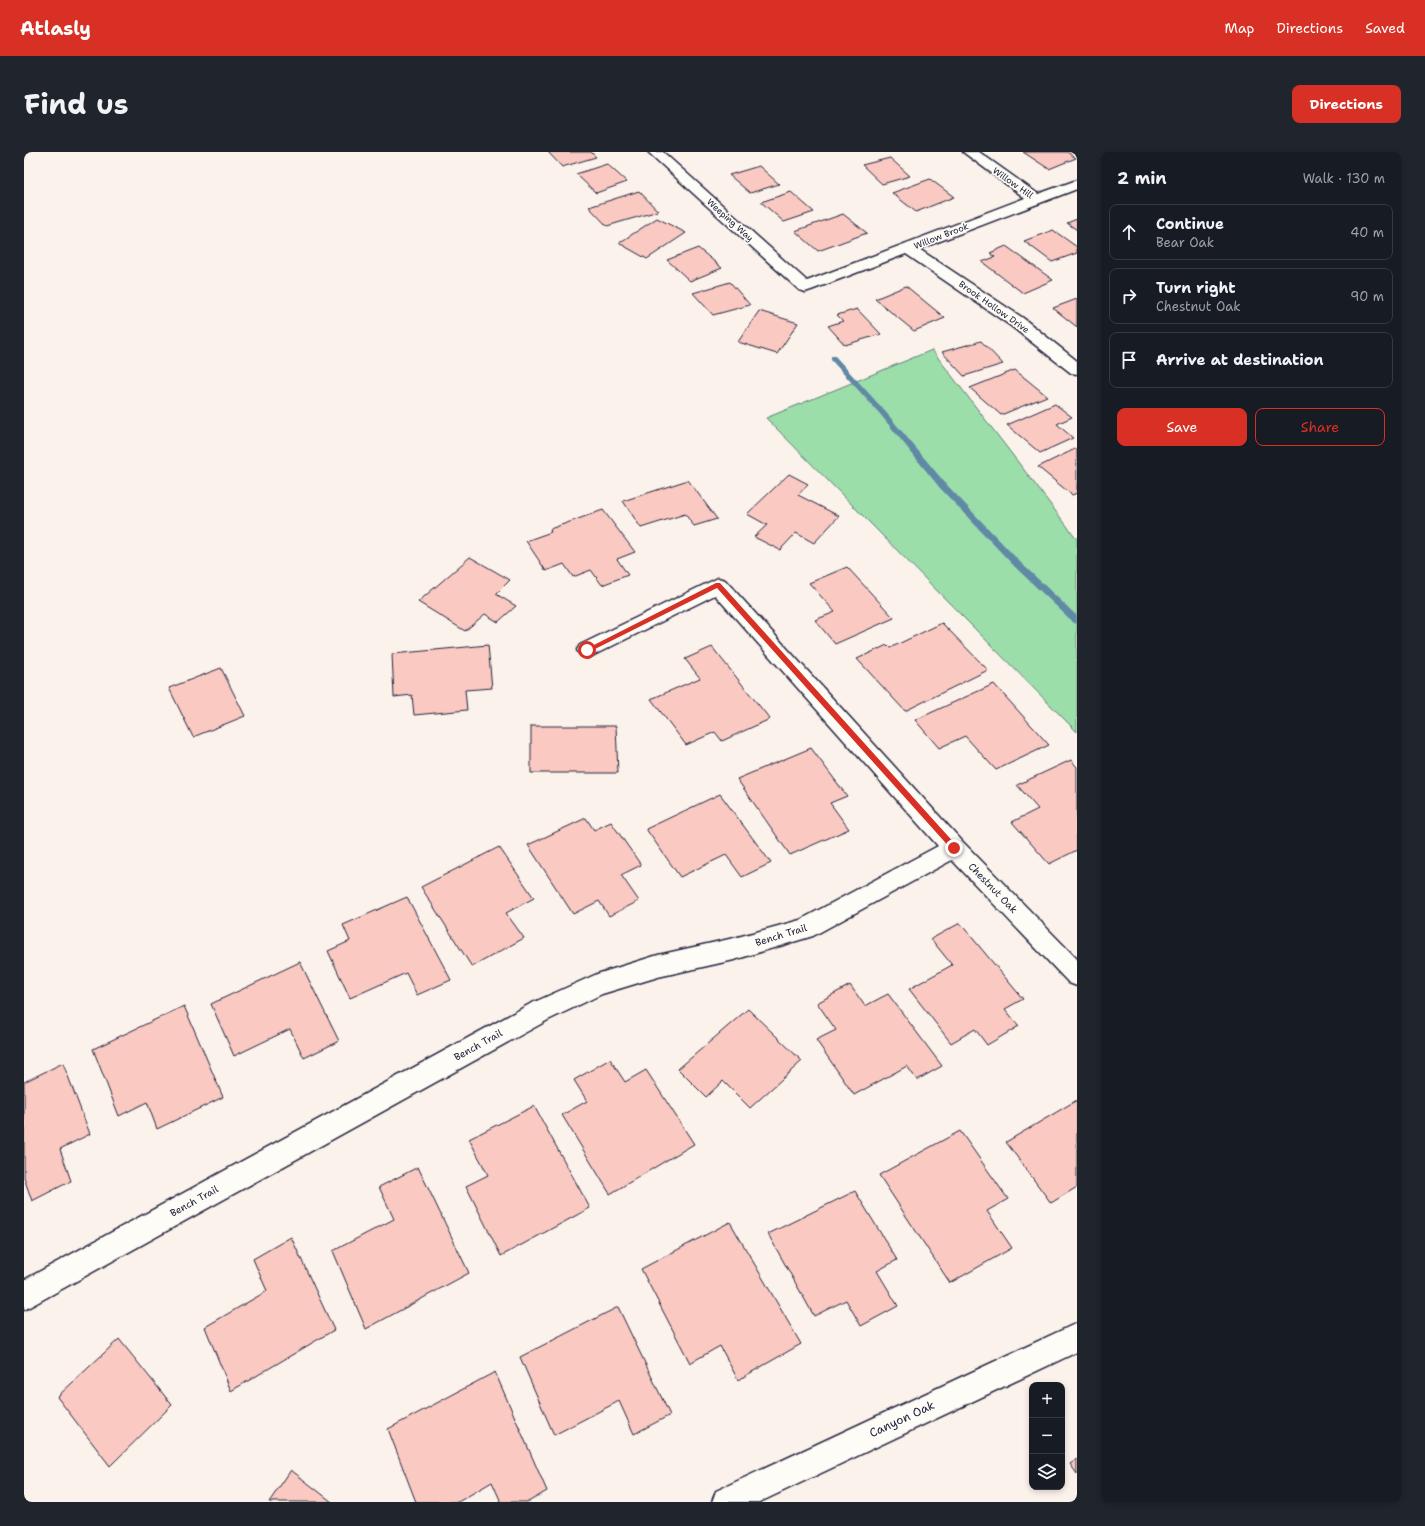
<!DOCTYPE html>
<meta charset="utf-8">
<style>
:root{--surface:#171b24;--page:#20242c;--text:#f1f3f6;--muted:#9ea1a6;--line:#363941;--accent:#d93025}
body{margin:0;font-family:"Shantell Sans",sans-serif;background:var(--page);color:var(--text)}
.controls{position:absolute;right:12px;bottom:12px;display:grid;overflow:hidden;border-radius:8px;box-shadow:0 2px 6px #0003}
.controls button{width:36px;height:36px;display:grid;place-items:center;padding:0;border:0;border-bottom:1px solid var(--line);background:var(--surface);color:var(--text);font:20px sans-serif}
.stop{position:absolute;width:12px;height:12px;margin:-9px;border:3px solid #d93025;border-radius:50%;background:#fff}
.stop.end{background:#d93025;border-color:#fff;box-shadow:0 1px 4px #0008}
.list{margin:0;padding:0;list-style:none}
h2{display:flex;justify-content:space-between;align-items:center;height:52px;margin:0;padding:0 16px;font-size:17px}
h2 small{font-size:13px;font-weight:400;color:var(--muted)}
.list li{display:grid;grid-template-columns:26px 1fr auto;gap:12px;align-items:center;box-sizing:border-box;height:56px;margin:0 8px 8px;padding:0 8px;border:1px solid var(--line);border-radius:8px}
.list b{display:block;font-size:15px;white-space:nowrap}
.list p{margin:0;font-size:13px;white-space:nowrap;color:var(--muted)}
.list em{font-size:13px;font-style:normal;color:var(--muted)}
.actions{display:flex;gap:8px;padding:12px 16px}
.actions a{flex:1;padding:9px 0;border:1px solid var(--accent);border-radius:8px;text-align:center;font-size:14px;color:var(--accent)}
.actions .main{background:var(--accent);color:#fff}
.icon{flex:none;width:22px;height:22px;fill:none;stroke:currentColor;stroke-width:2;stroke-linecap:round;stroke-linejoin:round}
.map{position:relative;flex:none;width:1053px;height:1350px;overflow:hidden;border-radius:8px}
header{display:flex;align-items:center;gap:24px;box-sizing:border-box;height:56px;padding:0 20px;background:var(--accent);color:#fff}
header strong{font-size:19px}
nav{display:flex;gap:22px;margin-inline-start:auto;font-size:14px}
.intro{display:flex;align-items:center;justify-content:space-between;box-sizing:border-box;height:96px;padding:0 24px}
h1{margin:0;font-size:28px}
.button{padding:10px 18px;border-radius:8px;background:var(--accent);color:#fff;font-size:14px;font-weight:700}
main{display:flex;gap:24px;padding:0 24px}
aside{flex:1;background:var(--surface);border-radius:8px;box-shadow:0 2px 6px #0003}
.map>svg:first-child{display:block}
</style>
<header>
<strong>Atlasly</strong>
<nav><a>Map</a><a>Directions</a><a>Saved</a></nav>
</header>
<div class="intro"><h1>Find us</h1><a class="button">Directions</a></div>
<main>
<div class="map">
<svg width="1053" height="1350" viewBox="0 0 1053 1350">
<rect width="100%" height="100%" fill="#fcf2ec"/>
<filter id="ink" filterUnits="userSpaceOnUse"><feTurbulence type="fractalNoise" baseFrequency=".025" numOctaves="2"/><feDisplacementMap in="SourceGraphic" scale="8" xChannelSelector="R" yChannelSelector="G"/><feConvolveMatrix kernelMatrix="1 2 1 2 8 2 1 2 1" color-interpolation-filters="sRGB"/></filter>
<g filter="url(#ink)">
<path fill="#9bdeaa" stroke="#5e8072" d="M908,198L1053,387V580L742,266Z"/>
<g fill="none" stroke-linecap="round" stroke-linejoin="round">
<path fill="#6089a5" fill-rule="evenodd" d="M807,204H811L860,258L922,332L997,411L1053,464V472L1050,471L991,415L916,336L856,262L807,208Z"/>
</g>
<path fill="#fac9c2" stroke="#22223b" d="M524,0H567L572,5L538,15Z
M999,0H1043L1052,6L1025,17Z
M866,6L886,24L858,32L838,13Z
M583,12L603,30L572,41L552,22Z
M735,14L755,32L726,41L705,23Z
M906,27L930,45L892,60L868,41Z
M615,39L634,59L583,74L565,55Z
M767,40L790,60L760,70L737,50Z
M819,62L843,81L794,99L771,79Z
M633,66L662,81L623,107L595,91Z
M1053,67V78L1043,71Z
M1029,78L1053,95V101L1028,110L1000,89Z
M982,94L1029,128L999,141L958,110L971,105L966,101Z
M674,96L698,116L666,129L643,108Z
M706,130L726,153L689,163L669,141Z
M882,134L921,166L890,179L851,147Z
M1053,147V175L1029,156Z
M833,157L857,182L821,193L804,174L819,169L813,163Z
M735,159L774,171L753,202L714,190Z
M957,189L979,212L940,224L918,200Z
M991,218L1023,244L977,263L946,236Z
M1031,252L1048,265L1033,272L1049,286L1016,301L983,273Z
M1053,296V341L1048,343L1014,315Z
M765,322L784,332L774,343L815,364L790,391L772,381L756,398L730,385L743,373L723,362Z
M664,328L693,367L670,374L661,362L617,376L599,349Z
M579,358L611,400L593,407L604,423L578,433L567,418L549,425L540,412L522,419L502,389L527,380L526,377Z
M446,405L486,428L472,442L492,454L474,470L461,462L441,479L394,450Z
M823,415L870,466L811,492L791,468L811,460L785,431Z
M918,471L964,518L881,559L833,507L863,493L866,496Z
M464,493L468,536L441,538L443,558L390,563L388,543L370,545L368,502Z
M688,495L746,567L698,589L691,580L662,593L627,547L676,526L661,507Z
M197,516L221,564L169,585L145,536Z
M970,532L1025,593L972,618L941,584L915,596L891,568Z
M507,574H592L594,621H507Z
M787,596L823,644L806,651L825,677L766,703L713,627Z
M1047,608L1053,615V698L1025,712L988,670L1014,657L993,633Z
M696,642L747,711L718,725L702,703L656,725L622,677Z
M562,666L570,678L587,670L617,713L597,723L615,749L585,764L575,749L549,762L504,693Z
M475,695L510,746L482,761L500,786L448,815L397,735Z
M383,745L427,828L393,843L382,821L326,846L304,799L326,789L319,773Z
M936,771L999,847L981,857L995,874L963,893L951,877L927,891L885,837L928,813L907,787Z
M276,810L315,889L280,906L266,877L210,904L187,852Z
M826,833L841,854L864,842L918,914L893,928L883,914L830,943L792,888L812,878L793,851Z
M160,854L199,945L133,977L123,950L95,964L69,897Z
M724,857L778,909L726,956L699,929L682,945L654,917Z
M586,907L601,930L622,918L670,992L586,1042L538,963L563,949L550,928Z
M39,911L66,982L36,997L47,1029L8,1049L0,1026V930Z
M1053,948V1035L1027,1051L982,990Z
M510,954L566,1056L477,1104L442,1034L464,1023L445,987Z
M936,979L984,1047L963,1059L988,1096L926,1131L855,1023Z
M394,1015L445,1121L342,1177L309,1099L370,1067L355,1035Z
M831,1039L873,1108L853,1119L874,1154L837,1174L822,1148L790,1164L744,1082Z
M706,1070L777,1192L714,1228L696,1194L666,1211L617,1117Z
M267,1085L310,1178L207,1239L181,1175L243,1139L229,1107Z
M594,1155L646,1263L610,1282L595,1249L530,1283L496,1205Z
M95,1187L148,1253L86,1314L33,1245Z
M471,1220L523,1339L504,1350H477L468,1330L434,1350H392L364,1277Z
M1053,1307V1322L1046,1312Z
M267,1318L308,1350H245Z"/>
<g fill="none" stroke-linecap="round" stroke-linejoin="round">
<defs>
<path id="minor" d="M624,0H639L783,129L1001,46L939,0H955L1014,42L1053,28V37L895,97L999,166L1053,209V222L1047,221L987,174L882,102L787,138L781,140L775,138Z
M694,426L701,428L938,689L1053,807V834L1045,831L928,708L789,784L710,808L634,825L578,842L524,868L0,1158V1128L506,852L573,822L634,803L710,786L776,768L914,694L691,443L570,503L563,506L556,503L553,498L556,493Z
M1053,1171V1200L736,1350H688L692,1339Z"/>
</defs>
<use href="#minor" stroke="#22223b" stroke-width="3"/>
<use href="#minor" fill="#fdfcf7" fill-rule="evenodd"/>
</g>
</g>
<path fill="#d93025" d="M692,431H696L933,694V698H928L693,436L565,500H563L560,498Z"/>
<g text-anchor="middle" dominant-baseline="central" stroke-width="3.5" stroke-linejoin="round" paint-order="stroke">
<g font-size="9" fill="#22223b" stroke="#fdfcf7">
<text transform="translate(989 31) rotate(35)">Willow Hill</text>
<text transform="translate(706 68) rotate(42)">Weeping Way</text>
<text transform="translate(917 84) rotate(-21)">Willow Brook</text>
<text transform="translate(970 155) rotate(35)">Brook Hollow Drive</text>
</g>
<g font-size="10" fill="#22223b" stroke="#fdfcf7">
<text transform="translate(969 736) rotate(46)">Chestnut Oak</text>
<text transform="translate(757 783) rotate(-17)">Bench Trail</text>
<text transform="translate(454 893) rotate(-29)">Bench Trail</text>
<text transform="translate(170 1049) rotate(-29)">Bench Trail</text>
</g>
<g font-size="12" fill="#22223b" stroke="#fdfcf7">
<text transform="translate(878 1267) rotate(-25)">Canyon Oak</text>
</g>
</g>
</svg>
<div class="controls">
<button>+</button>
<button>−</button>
<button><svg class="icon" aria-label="layers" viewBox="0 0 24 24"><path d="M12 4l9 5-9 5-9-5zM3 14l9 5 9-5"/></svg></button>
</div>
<div class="stop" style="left:563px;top:498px"></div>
<div class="stop end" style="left:930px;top:696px"></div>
</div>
<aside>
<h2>2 min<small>Walk · 130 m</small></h2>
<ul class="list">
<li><svg class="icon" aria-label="ahead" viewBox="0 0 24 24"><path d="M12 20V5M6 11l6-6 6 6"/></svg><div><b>Continue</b><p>Bear Oak</p></div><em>40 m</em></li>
<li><svg class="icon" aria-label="right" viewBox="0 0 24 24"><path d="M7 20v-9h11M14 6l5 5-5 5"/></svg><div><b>Turn right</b><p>Chestnut Oak</p></div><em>90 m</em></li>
<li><svg class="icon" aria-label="arrive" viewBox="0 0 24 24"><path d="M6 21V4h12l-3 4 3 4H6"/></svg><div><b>Arrive at destination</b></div></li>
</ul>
<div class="actions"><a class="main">Save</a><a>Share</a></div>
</aside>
</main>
